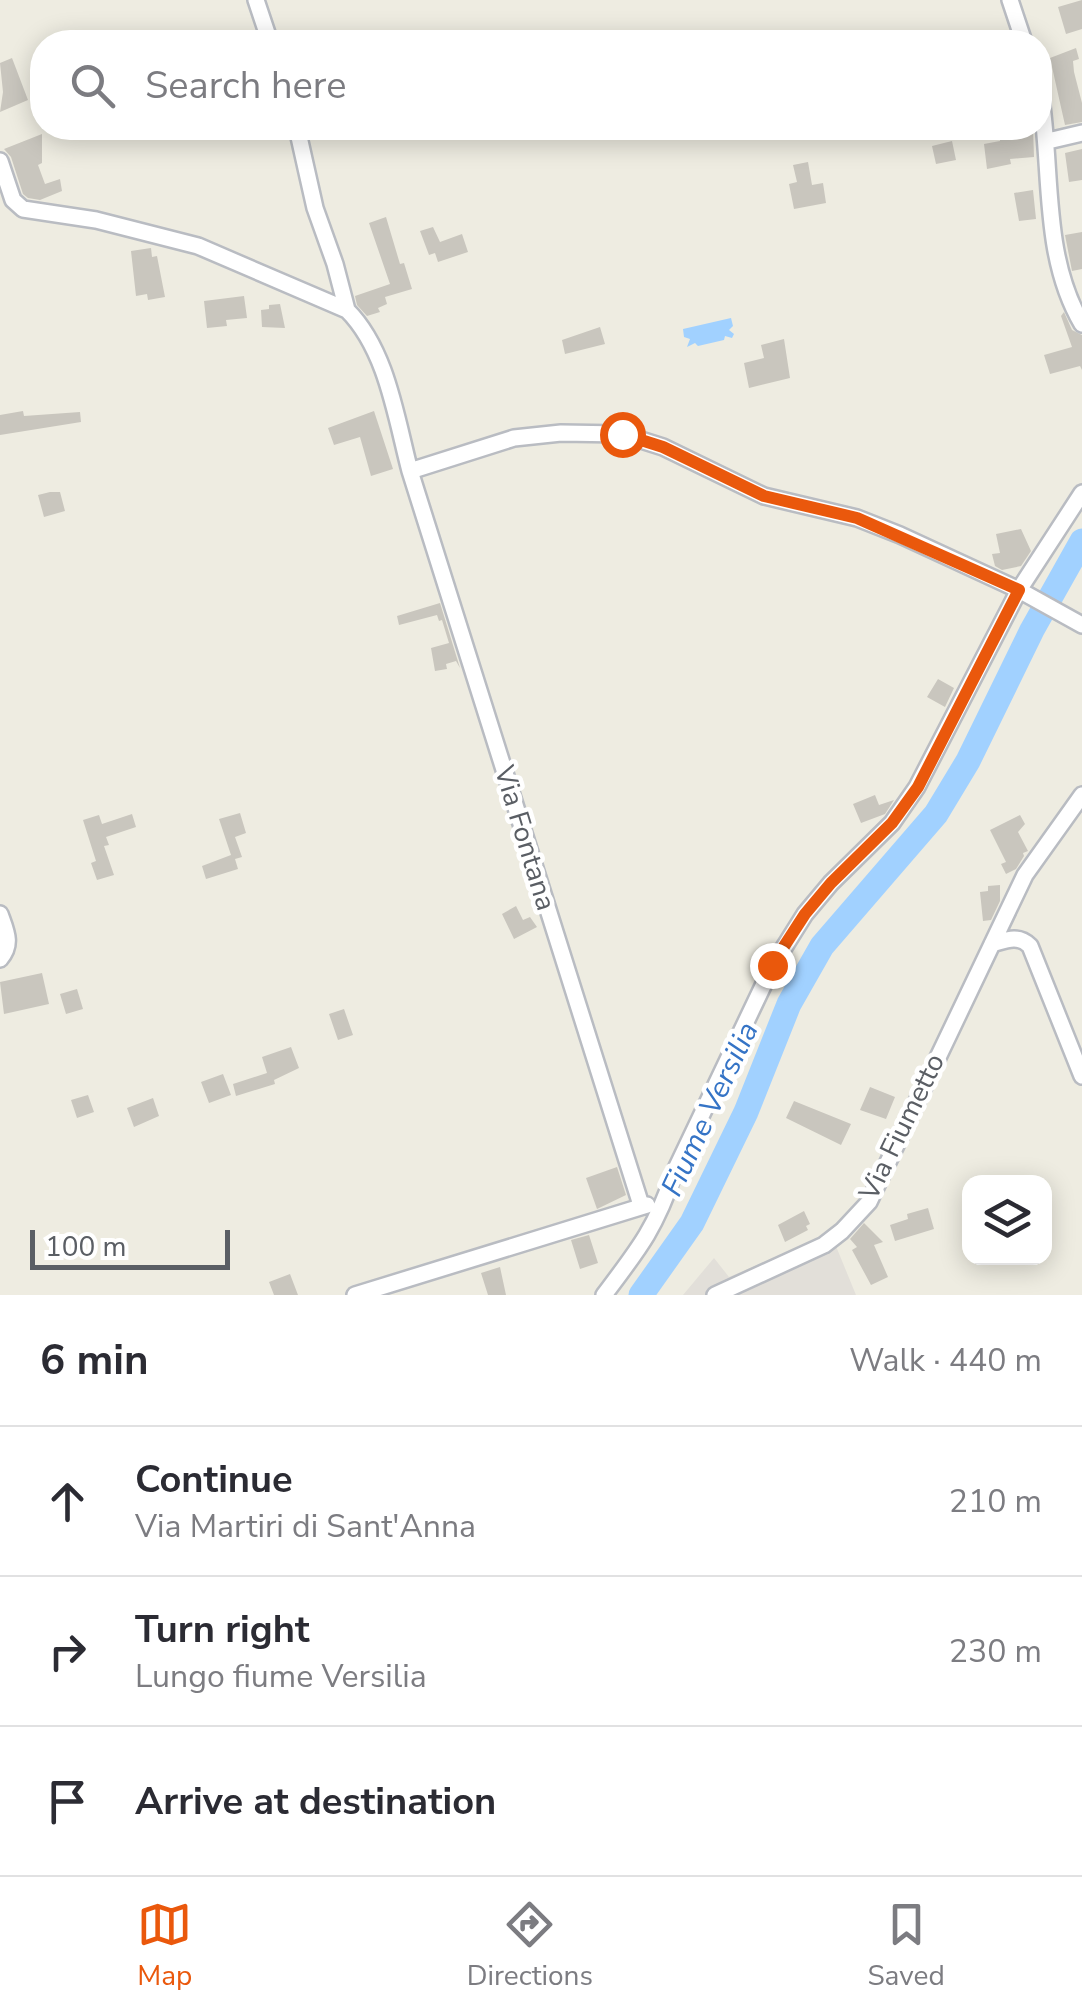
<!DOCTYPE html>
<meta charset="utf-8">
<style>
:root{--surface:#fff;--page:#f7f7f7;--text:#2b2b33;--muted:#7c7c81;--line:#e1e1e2;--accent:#ea580c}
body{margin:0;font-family:"Nunito Sans",sans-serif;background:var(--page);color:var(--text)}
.controls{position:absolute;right:30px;bottom:30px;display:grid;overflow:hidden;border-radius:20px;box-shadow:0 5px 25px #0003}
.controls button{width:90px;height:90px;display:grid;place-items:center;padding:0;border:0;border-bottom:2px solid var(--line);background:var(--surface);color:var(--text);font:50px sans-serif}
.scale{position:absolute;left:30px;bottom:25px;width:200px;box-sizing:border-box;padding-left:10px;border:5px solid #5a5e64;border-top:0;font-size:28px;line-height:35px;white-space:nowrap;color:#5a5e64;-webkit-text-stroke:8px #fff;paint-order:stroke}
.stop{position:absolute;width:30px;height:30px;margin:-22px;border:8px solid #ea580c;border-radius:50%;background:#fff}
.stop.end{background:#ea580c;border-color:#fff;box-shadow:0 2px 10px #0008}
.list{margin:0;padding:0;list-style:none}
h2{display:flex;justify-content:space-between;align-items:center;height:130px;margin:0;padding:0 40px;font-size:42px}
h2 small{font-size:32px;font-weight:400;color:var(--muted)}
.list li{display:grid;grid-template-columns:65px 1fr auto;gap:30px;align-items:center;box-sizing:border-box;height:150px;padding:0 40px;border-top:2px solid var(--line)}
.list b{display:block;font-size:38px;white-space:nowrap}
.list p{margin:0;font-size:32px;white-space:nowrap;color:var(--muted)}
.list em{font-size:32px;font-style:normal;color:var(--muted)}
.icon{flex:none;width:55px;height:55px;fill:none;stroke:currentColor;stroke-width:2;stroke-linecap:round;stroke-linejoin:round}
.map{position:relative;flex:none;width:1082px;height:1295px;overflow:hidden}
.search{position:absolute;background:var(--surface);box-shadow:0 5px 25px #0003;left:30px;right:30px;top:30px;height:110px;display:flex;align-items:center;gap:25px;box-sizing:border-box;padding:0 35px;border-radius:40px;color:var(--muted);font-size:38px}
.sheet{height:580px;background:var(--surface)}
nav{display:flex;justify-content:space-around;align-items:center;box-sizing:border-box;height:140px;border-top:2px solid var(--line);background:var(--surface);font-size:28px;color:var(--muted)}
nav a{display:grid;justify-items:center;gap:5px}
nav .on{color:var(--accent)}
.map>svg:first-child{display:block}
</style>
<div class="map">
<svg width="1082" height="1295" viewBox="0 0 1082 1295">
<rect width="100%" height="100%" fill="#eeece1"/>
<path fill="#e2dfd9" d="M831,1234L856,1295H683L714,1258L729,1277Z"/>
<path fill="#a1d1ff" d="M731,318L733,326L729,330L734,334L732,338L725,336L724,340L698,346L695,343L687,347L690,339L684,337L683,329Z"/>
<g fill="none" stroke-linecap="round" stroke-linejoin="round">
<path stroke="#a1d1ff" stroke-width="25" d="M641,1295L692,1223L746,1112L789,1004L822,946L936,814L968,761L1032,630L1082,541"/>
</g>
<path fill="#c9c6be" d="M1082,0V29L1066,34L1058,7Z
M1076,48L1079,59L1073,61L1074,72L1082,103V122L1065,125L1050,58Z
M12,58L28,100L0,112L3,92L0,63Z
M1033,128L1034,157L1010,159L1011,164L987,169L984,144L1000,141V134Z
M42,134V163L38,165L45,184L60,179L62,191L40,200L28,198L23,194L11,157L4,149Z
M952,141L956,160L936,164L932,146Z
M1082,149V180L1069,182L1065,153Z
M808,162L812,185L823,183L826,203L794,209L789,184L797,182L793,165Z
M1033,190L1036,219L1019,221L1014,193Z
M386,217L400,264L404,263L412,289L385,297L387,304L378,308L380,312L367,316L357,305L355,296L390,284L369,223Z
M433,227L440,242L462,234L468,252L438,262L435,253L429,255L420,231Z
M1082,232V269L1072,271L1065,235Z
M151,248L152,257L157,256L165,297L148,300L147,294L136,296L131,251Z
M244,296L247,318L226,320L227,326L207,328L204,301Z
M280,304L285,328L262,327L261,310L269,309V305Z
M1064,312L1072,330L1082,335V370L1080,366L1050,374L1044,355L1072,347L1061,316Z
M600,327L605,344L565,354L562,340Z
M784,339L790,378L749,388L744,363L764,358L761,345Z
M23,411L24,416L80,412L81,422L0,435V415Z
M374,411L393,469L371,476L360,437L334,445L328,428Z
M50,492H60L65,511L44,517L38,495Z
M1021,529L1031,551L1021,566L1002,570L995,566L992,554L1000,553L996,534Z
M440,603L460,668L456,661L446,664L447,669L435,671L431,648L449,643L442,620L439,621L437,615L399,625L397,616Z
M938,679L954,688L945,707L927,697Z
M875,795L879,805L894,800L885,814L861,823L853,804Z
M240,813L246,833L235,837L242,857L235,859L238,869L206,879L202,866L231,855L219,819Z
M132,814L136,827L106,837L109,845L104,846L114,875L97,880L91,863L96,861L83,820L99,815L102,824Z
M1020,815L1025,824L1018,832L1028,851L1023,853L1024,856L1016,869L1006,874L1001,864L1006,862L990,830Z
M1000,885V901L991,920L983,921L980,892L988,891V886Z
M516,906L523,920L530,917L537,927L514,939L502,914Z
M42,973L49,1004L4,1014L0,982Z
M77,989L83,1009L66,1014L60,994Z
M344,1009L353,1035L338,1040L329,1014Z
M291,1047L299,1068L274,1080L275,1084L236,1096L233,1084L267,1073L262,1057Z
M223,1074L231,1095L209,1103L201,1082Z
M870,1087L895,1097L886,1119L860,1110Z
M88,1095L94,1112L77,1118L71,1100Z
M153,1098L159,1116L134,1127L127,1108Z
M794,1101L851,1124L841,1145L786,1118Z
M617,1167L626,1195L597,1209L586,1178Z
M928,1208L934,1229L895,1241L890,1225L908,1219L907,1214Z
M804,1211L810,1224L806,1226L808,1230L785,1242L778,1225Z
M864,1223L883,1242L874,1245L888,1277L871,1285L852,1250L857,1247L850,1239Z
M589,1235L598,1263L580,1269L571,1240Z
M500,1267L506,1295H488L481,1273Z
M290,1274L298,1295H274L269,1282Z"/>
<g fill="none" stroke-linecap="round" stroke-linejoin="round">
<defs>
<path id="minor" d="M256,0L270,42
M1010,0L1024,42
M1040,92C1053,169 1041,254 1082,324
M297,128L315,208L335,264L347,310
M1048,141L1082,133
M0,161L13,200L23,209L96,220L198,246L347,310C387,350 396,418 410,471L514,438L561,433L622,434L663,447L764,496L857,518L900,535L1019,590L1082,625
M410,471L641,1205
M0,914C6,931 13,944 0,959
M992,944C1006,940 1018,934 1030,946L1082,1076
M355,1295L647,1205
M604,1295C638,1250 656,1228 674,1173L773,965L805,914L831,883L892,823L917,787L1019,590L1082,493
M715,1295L824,1245L842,1231L869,1202L1025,875L1082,795"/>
</defs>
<use href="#minor" stroke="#b9bcc2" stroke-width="20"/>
<use href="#minor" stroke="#fff" stroke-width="15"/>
</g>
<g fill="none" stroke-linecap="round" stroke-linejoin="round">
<path stroke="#ea580c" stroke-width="12" d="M622,434L663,447L764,496L857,518L1019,590L918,787L892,823L831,883L805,914L772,965"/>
</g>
<g text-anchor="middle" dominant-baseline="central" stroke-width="9" stroke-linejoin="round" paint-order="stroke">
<g font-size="28" fill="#5a5e64" stroke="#fff">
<text transform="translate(525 838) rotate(73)">Via Fontana</text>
<text transform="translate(902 1127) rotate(-64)">Via Fiumetto</text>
</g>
<g font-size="30" font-style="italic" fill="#3574c6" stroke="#fff">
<text transform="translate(710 1109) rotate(-65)">Fiume Versilia</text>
</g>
</g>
</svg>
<div class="controls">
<button><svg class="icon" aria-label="layers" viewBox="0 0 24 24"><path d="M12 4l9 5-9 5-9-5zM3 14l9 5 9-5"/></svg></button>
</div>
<div class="scale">100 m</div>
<div class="stop" style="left:622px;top:434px"></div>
<div class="stop end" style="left:772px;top:965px"></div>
<div class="search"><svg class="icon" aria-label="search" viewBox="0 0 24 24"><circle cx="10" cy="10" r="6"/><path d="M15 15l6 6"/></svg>Search here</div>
</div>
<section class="sheet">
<h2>6 min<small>Walk · 440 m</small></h2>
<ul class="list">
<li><svg class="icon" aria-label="ahead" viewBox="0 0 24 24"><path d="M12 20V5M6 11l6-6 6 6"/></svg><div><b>Continue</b><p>Via Martiri di Sant'Anna</p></div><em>210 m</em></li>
<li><svg class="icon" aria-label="right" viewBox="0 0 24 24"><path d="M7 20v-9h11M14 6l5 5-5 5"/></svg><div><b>Turn right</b><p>Lungo fiume Versilia</p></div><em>230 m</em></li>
<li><svg class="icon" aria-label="arrive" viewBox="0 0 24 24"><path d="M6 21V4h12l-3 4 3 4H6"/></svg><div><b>Arrive at destination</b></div></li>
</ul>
</section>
<nav>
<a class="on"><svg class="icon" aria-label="map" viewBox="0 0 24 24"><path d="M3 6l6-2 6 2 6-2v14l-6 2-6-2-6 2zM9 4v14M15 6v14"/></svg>Map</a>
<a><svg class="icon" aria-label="directions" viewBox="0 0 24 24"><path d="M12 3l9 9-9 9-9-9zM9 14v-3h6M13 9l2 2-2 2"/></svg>Directions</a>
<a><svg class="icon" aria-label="saved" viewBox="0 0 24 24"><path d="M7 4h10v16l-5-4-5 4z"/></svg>Saved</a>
</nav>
